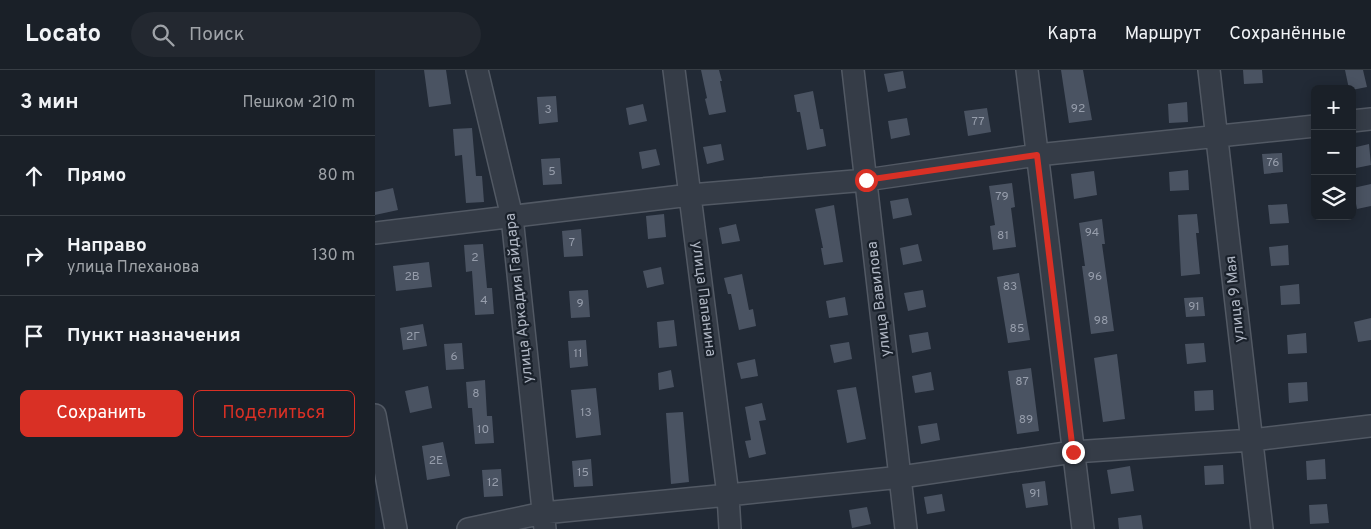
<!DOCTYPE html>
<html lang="ru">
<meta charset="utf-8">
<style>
:root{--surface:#1a2028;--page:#232830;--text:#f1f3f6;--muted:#9fa3a8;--line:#383e45;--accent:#d93025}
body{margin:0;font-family:Overpass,sans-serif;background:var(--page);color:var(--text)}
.controls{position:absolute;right:15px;top:15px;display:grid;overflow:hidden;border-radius:8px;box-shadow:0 2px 12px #0003}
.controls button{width:45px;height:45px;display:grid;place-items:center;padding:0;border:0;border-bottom:1px solid var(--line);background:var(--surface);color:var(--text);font:25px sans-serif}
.stop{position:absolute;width:15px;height:15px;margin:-11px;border:4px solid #d93025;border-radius:50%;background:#fff}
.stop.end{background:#d93025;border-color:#fff;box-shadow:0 1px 5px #0008}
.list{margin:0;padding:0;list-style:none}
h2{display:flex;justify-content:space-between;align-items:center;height:65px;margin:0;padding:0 20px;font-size:21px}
h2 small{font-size:16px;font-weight:400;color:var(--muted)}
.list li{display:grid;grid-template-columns:32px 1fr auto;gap:15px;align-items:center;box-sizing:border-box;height:80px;padding:0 20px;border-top:1px solid var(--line)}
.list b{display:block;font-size:19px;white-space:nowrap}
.list p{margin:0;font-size:16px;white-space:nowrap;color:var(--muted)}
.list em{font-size:16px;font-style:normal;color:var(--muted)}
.actions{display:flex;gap:10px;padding:15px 20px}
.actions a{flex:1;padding:11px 0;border:1px solid var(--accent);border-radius:8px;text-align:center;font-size:18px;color:var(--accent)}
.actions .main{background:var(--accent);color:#fff}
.icon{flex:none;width:28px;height:28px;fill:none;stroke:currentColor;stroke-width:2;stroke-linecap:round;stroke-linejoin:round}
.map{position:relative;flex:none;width:996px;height:459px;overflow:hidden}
header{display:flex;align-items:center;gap:30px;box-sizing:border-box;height:70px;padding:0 25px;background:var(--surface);border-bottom:1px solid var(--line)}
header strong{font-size:24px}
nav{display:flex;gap:28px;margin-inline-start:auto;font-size:18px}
.search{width:350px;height:45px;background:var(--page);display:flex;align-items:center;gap:12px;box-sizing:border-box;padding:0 18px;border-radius:28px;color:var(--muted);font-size:19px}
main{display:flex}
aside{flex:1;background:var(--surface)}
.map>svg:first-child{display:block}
</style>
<header>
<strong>Locato</strong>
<div class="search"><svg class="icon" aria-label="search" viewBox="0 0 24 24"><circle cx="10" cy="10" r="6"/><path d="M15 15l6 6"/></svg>Поиск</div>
<nav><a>Карта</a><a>Маршрут</a><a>Сохранённые</a></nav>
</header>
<main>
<aside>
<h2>3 мин<small>Пешком · 210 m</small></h2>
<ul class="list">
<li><svg class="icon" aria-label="ahead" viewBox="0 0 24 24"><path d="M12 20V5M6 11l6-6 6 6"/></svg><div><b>Прямо</b></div><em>80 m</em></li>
<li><svg class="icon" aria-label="right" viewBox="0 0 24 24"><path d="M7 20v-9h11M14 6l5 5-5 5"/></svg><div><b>Направо</b><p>улица Плеханова</p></div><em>130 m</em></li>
<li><svg class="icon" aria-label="arrive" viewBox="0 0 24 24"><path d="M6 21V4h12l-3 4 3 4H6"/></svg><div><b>Пункт назначения</b></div></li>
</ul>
<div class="actions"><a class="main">Сохранить</a><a>Поделиться</a></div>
</aside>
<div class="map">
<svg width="996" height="459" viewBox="0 0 996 459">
<rect width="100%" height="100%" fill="#222a36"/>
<path fill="#4a5362" d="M49,0H71L76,34L54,37Z
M326,0H344L347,11H345L351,42L334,45L330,29L332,28Z
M686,0H708L717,50L694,53Z
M868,0H887L888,13L869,14Z
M970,0H988L992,17L977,20L974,19Z
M528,1L531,18L513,22L509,4Z
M438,21L445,59H448L451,76L432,80L425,42H422L419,25Z
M181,26L183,52L164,54L162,27Z
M812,32L813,52L794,53L793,34Z
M268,34L272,51L254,55L251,38Z
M612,38L616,62L593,66L589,41Z
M532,48L535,65L516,69L513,51Z
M97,58L101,106H107L109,132L91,133L87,85L80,86L78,59Z
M346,74L349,90L332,94L328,77Z
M994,74L996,95L981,98L977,78Z
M281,79L285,95L267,99L264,82Z
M907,83L908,102L889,104L887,84Z
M185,88L187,114L168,115L166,89Z
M813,100L814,120L795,121L794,102Z
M719,101L722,125L699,129L696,104Z
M637,113L640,137L636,138L641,177L618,180L615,156L620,155L614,116Z
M996,114V136L982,139L978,118Z
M18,118L23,140L0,145V122Z
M533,128L537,145L518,149L515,131Z
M912,134L914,153L895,154L893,135Z
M459,135L468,192L449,195L446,178H448L440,139Z
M289,144L291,167L273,169L271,146Z
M822,144L824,163H821L825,204L806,206L803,145Z
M727,149L730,174H727L739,261L716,264L707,196H710L704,153Z
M361,154L365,171L347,174L344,158Z
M206,159L208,186L189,187L187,161Z
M108,174L112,218H117L119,244L100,245L97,201L91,202L89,175Z
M543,174L547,191L528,195L525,178Z
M913,175L914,195L896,196L894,177Z
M54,192L57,217L21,221L18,196Z
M286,197L289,214L272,218L268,201Z
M644,203L655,270L633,273L622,207Z
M367,204L374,240L378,239L381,256L364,260L356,224H353L349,208Z
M924,214L925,234L906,235L905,216Z
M213,220L215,247L196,248L194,221Z
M548,220L551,237L533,241L529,223Z
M470,227L473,245L454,248L451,231Z
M828,227L830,246L811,247L809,228Z
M996,248V270L983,272L979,252Z
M299,250L302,276L284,278L282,252Z
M48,254L52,276L28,280L25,258Z
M553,262L556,279L537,283L534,265Z
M931,263L932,283L913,284L912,265Z
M211,270L213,296L195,298L193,271Z
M474,272L477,289L459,293L455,275Z
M87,273L89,299L71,300L69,274Z
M829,273L831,292L812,294L810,274Z
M742,284L750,349L728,352L719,288Z
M380,289L383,306L366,309L362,293Z
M656,298L664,361L642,364L633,301Z
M296,300L299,317L284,320L283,303Z
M556,302L559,320L540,323L537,306Z
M110,310L112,346H117L119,373L100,374L97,338H93L91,312Z
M932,312L933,331L914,333L913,313Z
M53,316L57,338L35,343L30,321Z
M481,317L491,369L472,373L462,320Z
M221,318L226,365L201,368L196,320Z
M838,320L839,340L820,341L819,321Z
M387,333L391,350L384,351L391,384L374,388L370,371L376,370L370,337Z
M308,342L314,412L296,414L291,343Z
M562,353L565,370L546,374L543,356Z
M68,372L75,406L52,410L47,376Z
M216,389L218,416L199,417L197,391Z
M950,389L951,409L932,410L931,391Z
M848,395L849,414L830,415L829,396Z
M755,396L759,421L736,424L732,400Z
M126,399L128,426L109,427L107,400Z
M670,411L673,435L651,438L647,414Z
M567,424L570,441L552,444L549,427Z
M952,434L954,453L935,454L934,435Z
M492,437L496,454L477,458L474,440Z
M766,445L768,459H744L743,448Z"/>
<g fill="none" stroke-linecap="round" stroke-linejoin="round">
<defs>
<path id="minor" d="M102,0L137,147L170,459
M299,0L353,425L355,459
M478,0L531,459
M652,0L708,459
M834,0L887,459
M977,51L996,49
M0,163L315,125L491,110L662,85L940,56
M0,345L21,459
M93,459L168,443L353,425L526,407L698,382L877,370L996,356"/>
</defs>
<use href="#minor" stroke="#525964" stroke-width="24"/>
<use href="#minor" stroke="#353c47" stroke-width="21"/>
</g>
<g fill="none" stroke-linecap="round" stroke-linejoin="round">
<path stroke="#d93025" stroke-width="6" d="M491,110L662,85L698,382"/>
</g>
<g text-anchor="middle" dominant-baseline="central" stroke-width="4.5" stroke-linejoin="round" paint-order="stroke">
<g font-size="12" fill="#969dab">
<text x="703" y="39">92</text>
<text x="173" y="40">3</text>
<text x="603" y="52">77</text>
<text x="898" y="93">76</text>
<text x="177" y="102">5</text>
<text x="627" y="127">79</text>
<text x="717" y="163">94</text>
<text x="628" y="166">81</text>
<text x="197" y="173">7</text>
<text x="100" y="188">2</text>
<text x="37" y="207">2В</text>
<text x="720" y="207">96</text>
<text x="635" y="217">83</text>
<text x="109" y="231">4</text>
<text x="205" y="234">9</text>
<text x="819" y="237">91</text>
<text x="726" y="251">98</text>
<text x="642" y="259">85</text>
<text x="38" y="267">2Г</text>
<text x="203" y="284">11</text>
<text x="79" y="287">6</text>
<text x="647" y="312">87</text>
<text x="101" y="324">8</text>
<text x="211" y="343">13</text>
<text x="651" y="350">89</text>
<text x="108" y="360">10</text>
<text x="61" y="391">2Е</text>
<text x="208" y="403">15</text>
<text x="118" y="413">12</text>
<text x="660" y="424">91</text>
</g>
<g font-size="15" fill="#afb6c3" stroke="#1a212b">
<text transform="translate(145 228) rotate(-96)">улица Аркадия Гайдара</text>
<text transform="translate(328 229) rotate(83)">улица Папанина</text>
<text transform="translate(505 229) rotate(-97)">улица Вавилова</text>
<text transform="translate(861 229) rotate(-96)">улица 9 Мая</text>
</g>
</g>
</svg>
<div class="controls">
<button>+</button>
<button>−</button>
<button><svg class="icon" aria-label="layers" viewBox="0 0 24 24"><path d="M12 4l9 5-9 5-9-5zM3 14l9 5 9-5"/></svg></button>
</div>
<div class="stop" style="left:491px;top:110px"></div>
<div class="stop end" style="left:698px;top:382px"></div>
</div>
</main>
